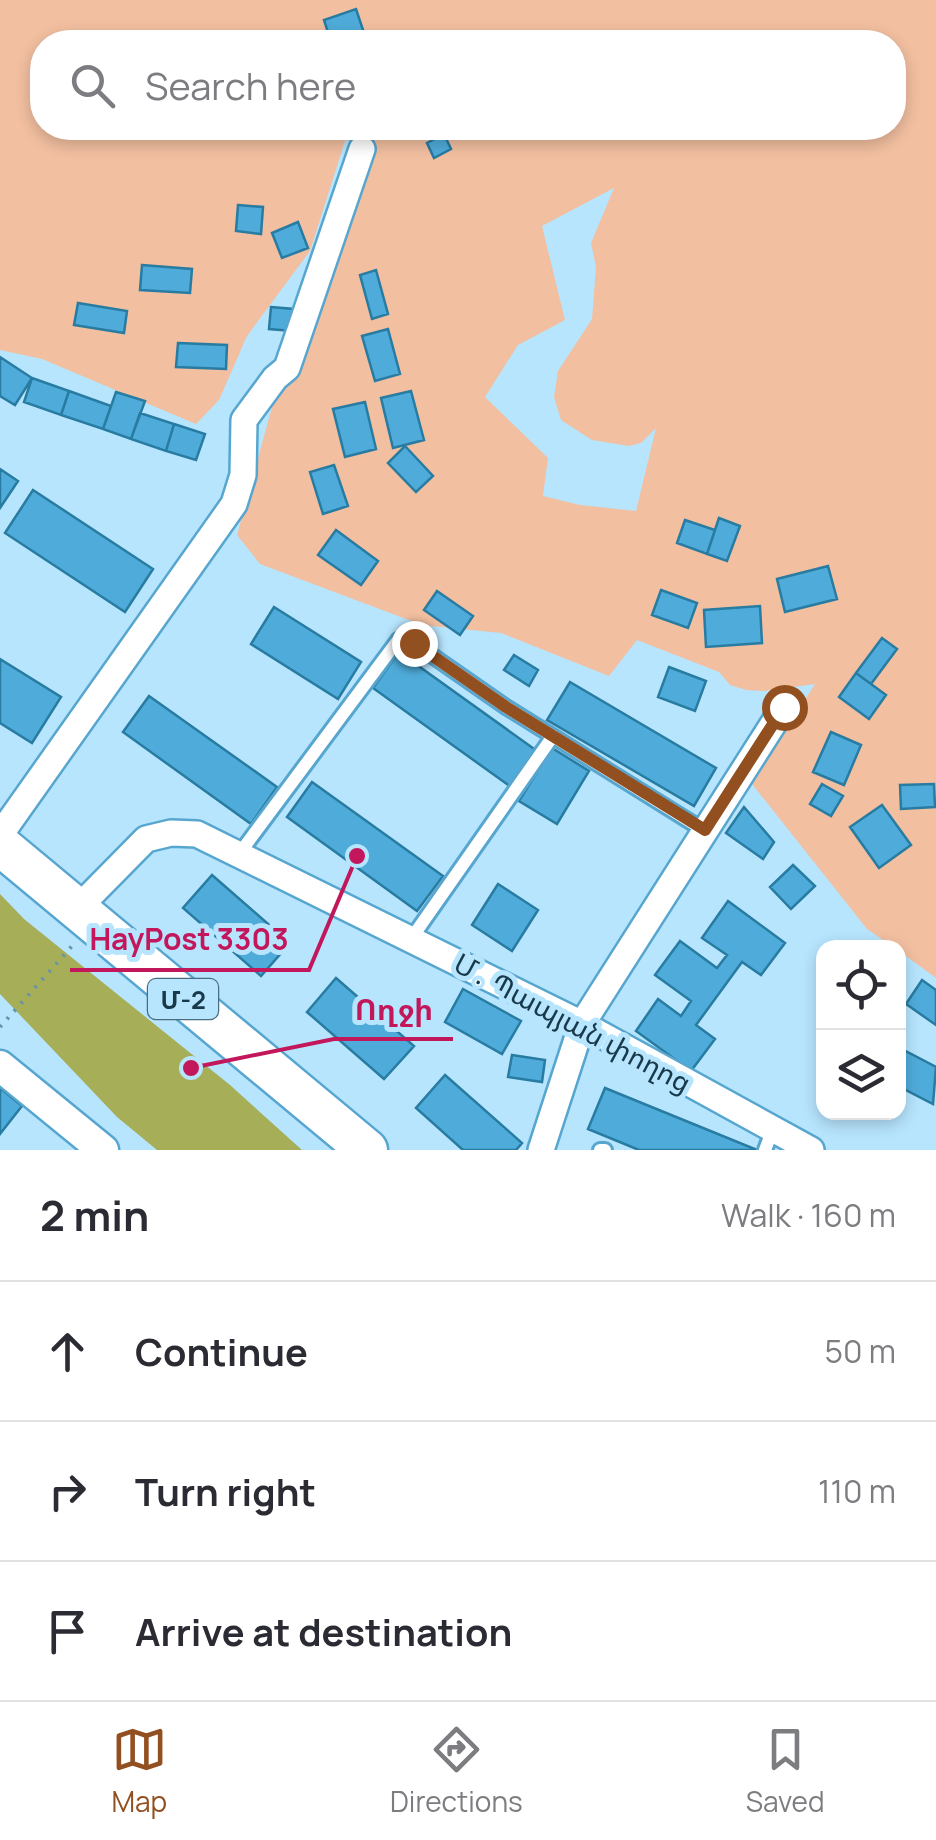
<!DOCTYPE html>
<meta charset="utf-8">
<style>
:root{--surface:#fff;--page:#f7f7f7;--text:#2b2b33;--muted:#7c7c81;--line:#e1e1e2;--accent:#924f1f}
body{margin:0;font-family:Manrope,"Noto Sans Armenian",sans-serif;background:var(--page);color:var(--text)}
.controls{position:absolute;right:30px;bottom:30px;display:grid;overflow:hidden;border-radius:20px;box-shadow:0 5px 15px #0003}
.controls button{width:90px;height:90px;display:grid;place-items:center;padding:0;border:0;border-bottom:2px solid var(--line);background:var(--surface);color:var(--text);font:50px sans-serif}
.stop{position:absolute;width:30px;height:30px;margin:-22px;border:8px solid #924f1f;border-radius:50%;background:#fff}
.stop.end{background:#924f1f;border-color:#fff;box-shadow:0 2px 10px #0008}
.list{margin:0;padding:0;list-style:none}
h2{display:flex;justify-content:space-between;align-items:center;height:130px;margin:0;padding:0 40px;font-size:42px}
h2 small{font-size:32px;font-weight:400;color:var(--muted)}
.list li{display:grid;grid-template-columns:65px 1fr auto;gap:30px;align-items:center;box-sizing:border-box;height:140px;padding:0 40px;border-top:2px solid var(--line)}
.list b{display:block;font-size:38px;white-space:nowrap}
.list em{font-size:32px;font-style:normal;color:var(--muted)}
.icon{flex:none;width:55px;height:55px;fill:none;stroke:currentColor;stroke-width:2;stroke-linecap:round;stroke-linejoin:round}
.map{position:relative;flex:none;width:936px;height:1150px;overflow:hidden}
.search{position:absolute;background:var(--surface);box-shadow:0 5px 15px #0003;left:30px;right:30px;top:30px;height:110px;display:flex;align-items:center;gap:25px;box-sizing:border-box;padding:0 35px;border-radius:40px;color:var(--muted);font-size:38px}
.sheet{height:550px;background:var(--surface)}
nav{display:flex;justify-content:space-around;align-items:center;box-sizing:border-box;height:140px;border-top:2px solid var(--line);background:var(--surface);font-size:28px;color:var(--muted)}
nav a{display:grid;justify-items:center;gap:5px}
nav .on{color:var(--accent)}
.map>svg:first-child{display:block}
</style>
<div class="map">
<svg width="936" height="1150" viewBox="0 0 936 1150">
<rect width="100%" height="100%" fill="#b7e5fe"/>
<path fill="#f2bfa0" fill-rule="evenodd" d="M0,0H936V978L899,951L898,948L893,947L867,929L752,784L815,684L764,691L746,690L730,685L719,672L637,640L609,676L501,633L422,625L260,564L237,535L272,407L334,274L375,135L345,141L310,251L247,336L219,400L196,424L42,359L0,350ZM42,42H894V128H42ZM614,188L591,243L596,267L592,319L558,371L554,397L561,420L592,440L629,446L641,443L656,428L636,511L580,505L543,496L548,458L485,397L518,345L565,320L542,226Z"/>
<path fill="#a7ae58" d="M0,894L24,919L230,1085L302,1150H157L117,1117L0,994Z"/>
<path fill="#4facda" stroke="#287ba1" stroke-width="2.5" d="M356,9L367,42H331L324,20Z
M444,134L451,149L434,158L427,143Z
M238,205L263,207L261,234L236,231Z
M298,222L308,248L282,258L272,233Z
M142,265L192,269L190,293L140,290Z
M376,270L388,314L372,319L360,275Z
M78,303L127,311L124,333L74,325Z
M271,307L294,309L292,331L269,329Z
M388,329L400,374L375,381L362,336Z
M178,343L227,345L226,369L176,367Z
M0,357L32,378L15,405L0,396Z
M32,378L69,391L61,415L24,402Z
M69,391L111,406L103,429L61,415Z
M411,391L424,440L393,448L381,398Z
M116,392L145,401L131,439L103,429Z
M365,402L376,449L345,457L333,409Z
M140,413L174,424L166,451L131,439Z
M174,424L205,434L196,460L166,451Z
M405,446L433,476L416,492L388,463Z
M334,465L348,506L323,514L310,472Z
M0,469L18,481L0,508Z
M33,490L153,569L125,612L5,533Z
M719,518L740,526L727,561L707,554Z
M685,520L715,530L707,554L677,543Z
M336,530L378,561L361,585L318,555Z
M828,566L837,599L785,612L777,579Z
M661,590L697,603L688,628L652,615Z
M437,591L473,616L460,635L424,610Z
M760,606L762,643L706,647L704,610Z
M274,607L361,662L338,699L251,644Z
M882,638L897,649L871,684L856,673Z
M399,652L537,751L511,787L373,688Z
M514,655L538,670L529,686L504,670Z
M0,659L61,697L32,743L0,723Z
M669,667L706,681L695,711L658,697Z
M856,673L886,695L869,719L839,697Z
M570,682L716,768L694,806L547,720Z
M149,696L277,787L251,824L123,732Z
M831,732L861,745L844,785L813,772Z
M552,748L589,771L557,824L519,801Z
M312,782L443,876L417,911L287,817Z
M822,784L843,796L831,816L810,804Z
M934,784L935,807L901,809L900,785Z
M882,805L911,845L879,868L850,827Z
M744,807L774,842L763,859L726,833Z
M793,865L815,886L791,909L770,887Z
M212,875L290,943L261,976L183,908Z
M498,884L538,910L512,951L472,925Z
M728,901L785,943L761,975L742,962L696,1025L715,1039L691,1071L636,1031L658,999L681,1016L691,1001L655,975L680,941L717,968L727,955L702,938Z
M336,978L414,1046L384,1079L307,1012Z
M922,980L936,990V1025L906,1004Z
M463,989L521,1021L502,1054L445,1022Z
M898,1047L936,1067L933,1104L898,1086Z
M512,1055L545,1060L542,1082L508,1077Z
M445,1075L522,1143L516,1150H463L416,1108Z
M0,1088L22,1106L0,1134Z
M605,1088L757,1150H639L588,1129Z"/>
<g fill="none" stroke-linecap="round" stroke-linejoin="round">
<defs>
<path id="service" d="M239,854L398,640L414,643L506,707L705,831
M411,939L553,736
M600,1150H605
M765,1150L773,1129"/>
<path id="minor" d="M0,835L234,504L243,475L244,420L275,378L287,368L362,149
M77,909L146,839L171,833L197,834L582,1024L811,1150
M541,1150L582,1024L784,707"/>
<path id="tertiary" d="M0,1066L103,1150"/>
<path id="trunk" d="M0,845L367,1150"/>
</defs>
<use href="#service" stroke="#57a6cf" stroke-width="18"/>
<use href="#minor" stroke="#57a6cf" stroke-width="30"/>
<use href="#tertiary" stroke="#57a6cf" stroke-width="35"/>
<use href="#trunk" stroke="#57a6cf" stroke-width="45"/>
<path stroke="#6b93a8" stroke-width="4" stroke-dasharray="2.5 8" stroke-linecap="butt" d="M0,1027L72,946"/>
<use href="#service" stroke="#fff" stroke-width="12"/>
<use href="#minor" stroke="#fff" stroke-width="25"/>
<use href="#tertiary" stroke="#fff" stroke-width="30"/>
<use href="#trunk" stroke="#fff" stroke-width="40"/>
</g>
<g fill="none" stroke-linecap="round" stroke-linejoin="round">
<path stroke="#924f1f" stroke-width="12" d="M414,643L506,707L705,830L784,707"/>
</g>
<g text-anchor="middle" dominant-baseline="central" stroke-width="10" stroke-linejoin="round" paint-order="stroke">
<rect fill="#b7e5fe" stroke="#486d80" stroke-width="2.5" x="148" y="979" width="70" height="40" rx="8"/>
<g font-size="25" font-weight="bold" fill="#18394a">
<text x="183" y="999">Մ-2</text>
</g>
<g font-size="28" fill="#18394a" stroke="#b7e5fe">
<text transform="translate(573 1022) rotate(28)">Մ․ Պապյան փողոց</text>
</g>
</g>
<path fill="none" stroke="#c2185b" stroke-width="4" d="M357 856L309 970H70M191 1068L334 1039H453"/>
<g fill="#c2185b" stroke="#b7e5fe" stroke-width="4">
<circle cx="357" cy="856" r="10"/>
<circle cx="191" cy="1068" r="10"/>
</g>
<g font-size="30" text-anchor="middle" font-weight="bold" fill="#c2185b" stroke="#b7e5fe" stroke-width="10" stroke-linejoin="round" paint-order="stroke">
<text x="189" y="950">HayPost 3303</text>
<text x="394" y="1020">Ողջի</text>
</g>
</svg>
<div class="controls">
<button><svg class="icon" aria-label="locate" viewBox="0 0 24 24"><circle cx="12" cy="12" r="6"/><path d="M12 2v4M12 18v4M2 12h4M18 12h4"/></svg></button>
<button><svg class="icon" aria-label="layers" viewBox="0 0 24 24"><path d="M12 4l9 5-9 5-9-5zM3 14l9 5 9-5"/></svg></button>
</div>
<div class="stop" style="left:784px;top:707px"></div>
<div class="stop end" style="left:414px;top:643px"></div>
<div class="search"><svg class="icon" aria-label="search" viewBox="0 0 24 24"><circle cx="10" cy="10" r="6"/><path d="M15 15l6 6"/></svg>Search here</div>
</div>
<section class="sheet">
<h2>2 min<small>Walk · 160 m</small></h2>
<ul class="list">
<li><svg class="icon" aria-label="ahead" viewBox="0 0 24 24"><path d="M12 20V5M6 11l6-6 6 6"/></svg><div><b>Continue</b></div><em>50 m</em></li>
<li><svg class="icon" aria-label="right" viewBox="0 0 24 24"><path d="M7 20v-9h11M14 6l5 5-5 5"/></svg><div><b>Turn right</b></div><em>110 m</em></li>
<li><svg class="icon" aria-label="arrive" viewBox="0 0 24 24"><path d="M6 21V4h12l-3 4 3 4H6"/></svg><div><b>Arrive at destination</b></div></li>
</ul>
</section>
<nav>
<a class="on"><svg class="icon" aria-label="map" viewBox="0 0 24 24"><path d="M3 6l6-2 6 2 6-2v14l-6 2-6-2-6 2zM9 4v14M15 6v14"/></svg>Map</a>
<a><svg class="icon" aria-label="directions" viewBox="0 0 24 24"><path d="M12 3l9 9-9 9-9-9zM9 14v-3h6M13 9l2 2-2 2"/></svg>Directions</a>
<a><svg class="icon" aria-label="saved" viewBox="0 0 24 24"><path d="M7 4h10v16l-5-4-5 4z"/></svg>Saved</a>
</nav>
